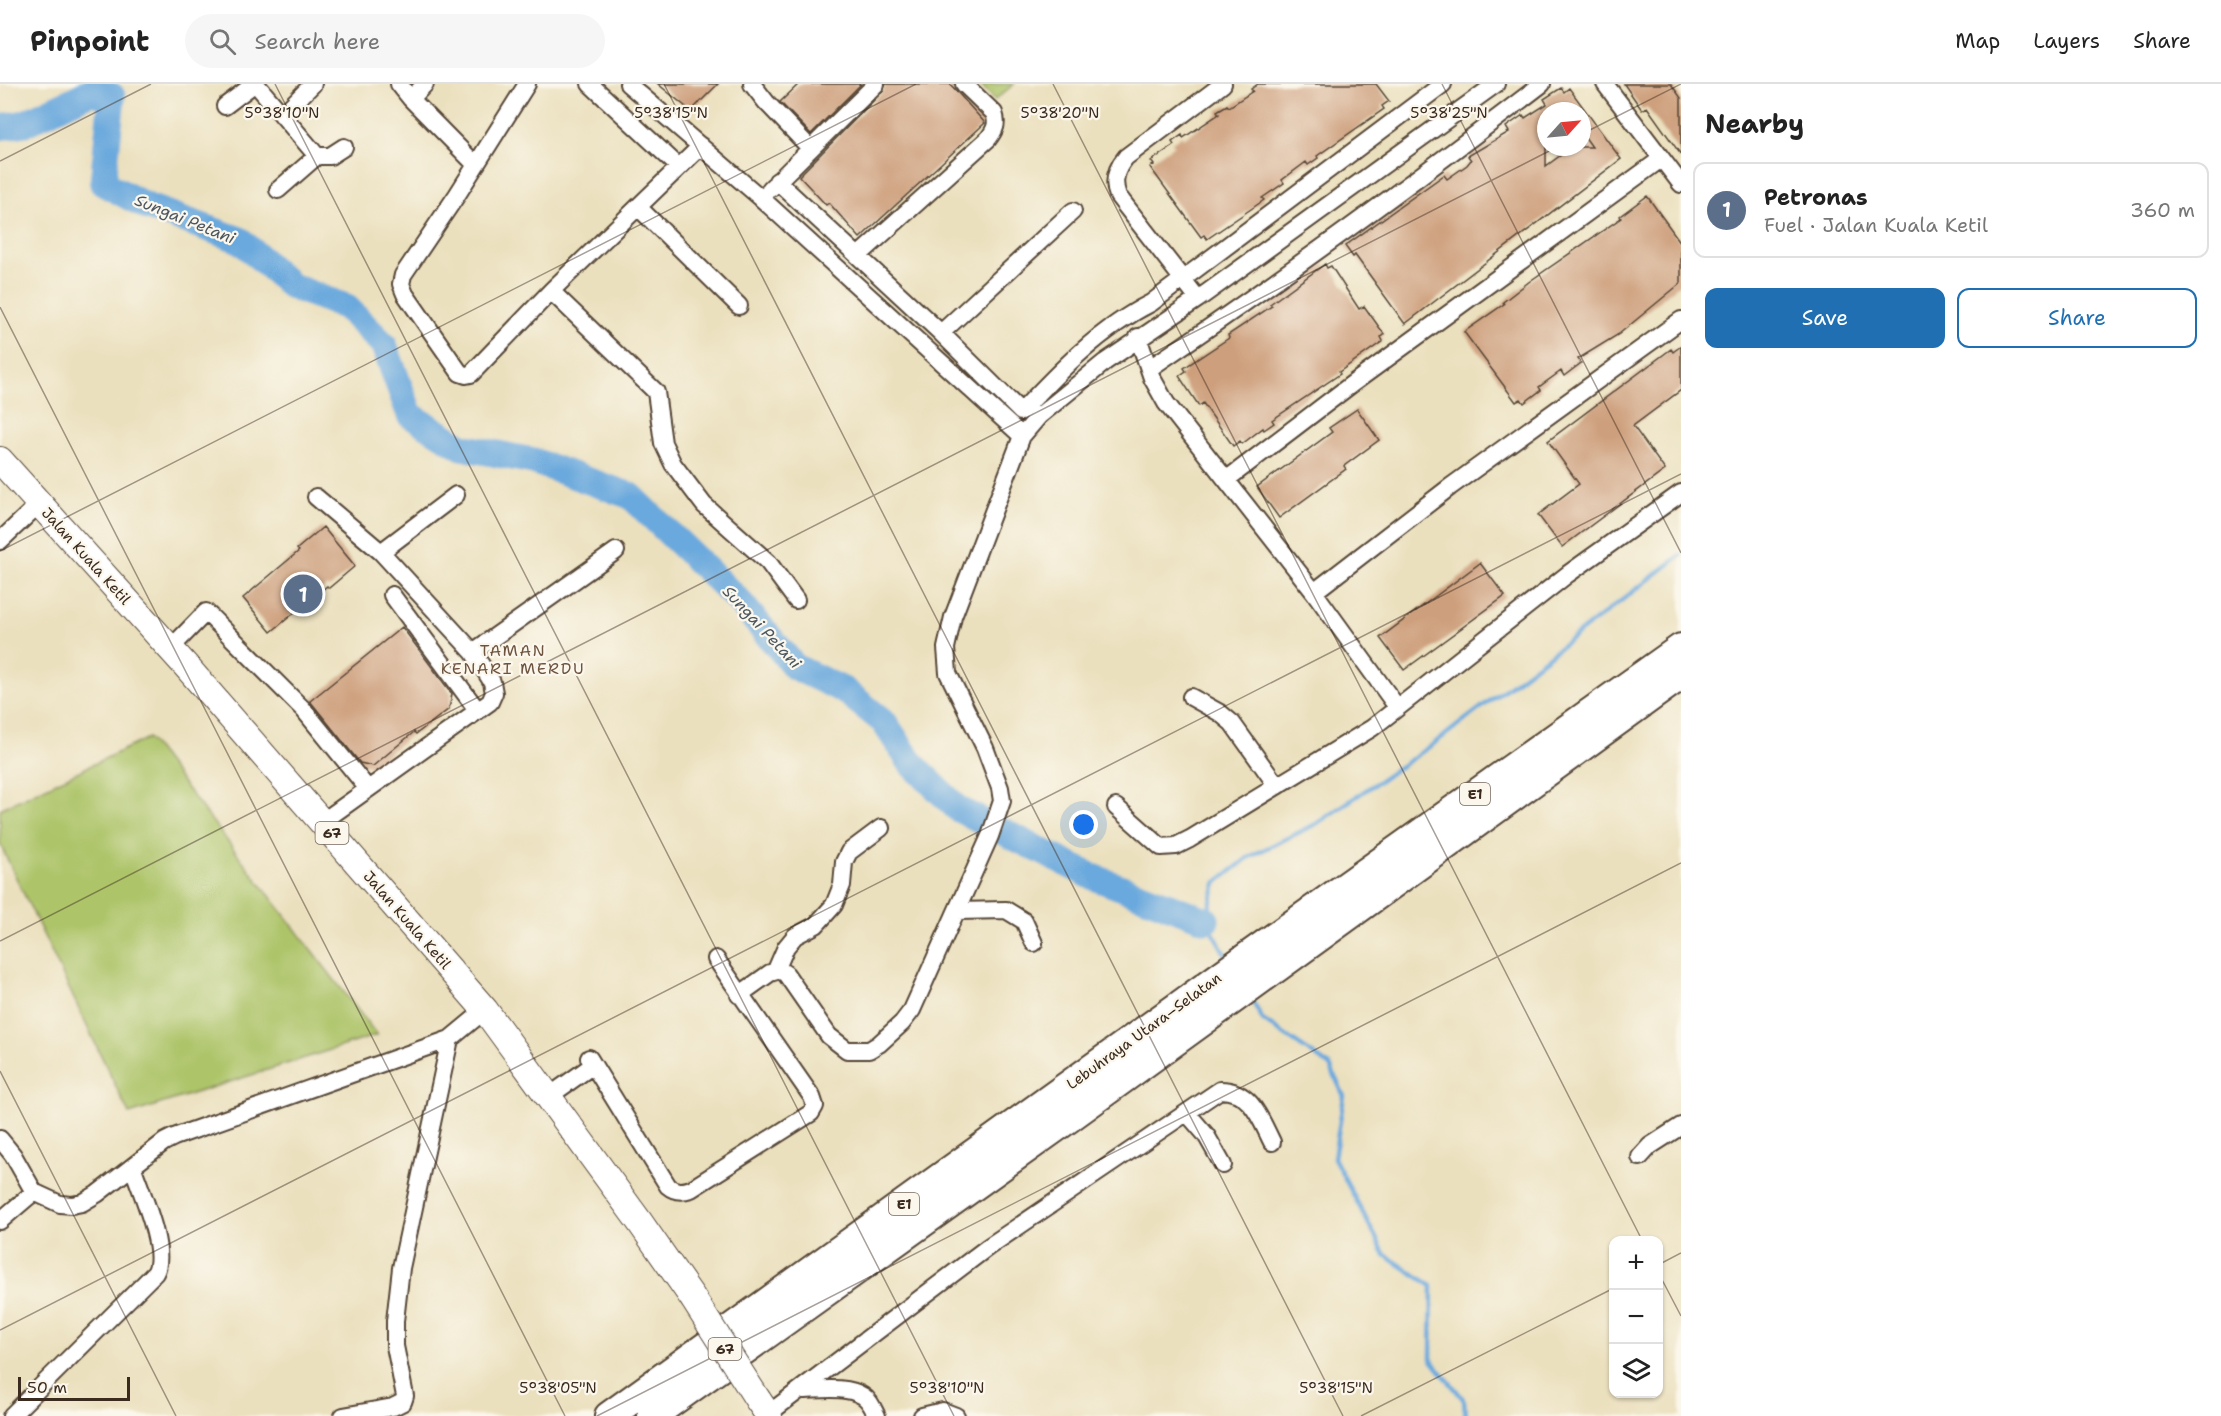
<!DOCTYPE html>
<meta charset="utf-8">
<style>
:root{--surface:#fff;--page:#f6f6f6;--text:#222;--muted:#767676;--line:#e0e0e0;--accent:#1f6fb2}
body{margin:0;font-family:"Shantell Sans",sans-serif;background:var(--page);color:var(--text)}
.controls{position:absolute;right:18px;bottom:18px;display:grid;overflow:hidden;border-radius:12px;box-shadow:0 2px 4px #0004}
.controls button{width:54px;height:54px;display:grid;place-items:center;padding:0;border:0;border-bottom:2px solid var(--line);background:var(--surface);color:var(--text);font:30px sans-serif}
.compass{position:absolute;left:1537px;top:18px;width:54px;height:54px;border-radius:50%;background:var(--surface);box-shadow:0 2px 4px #0004;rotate:63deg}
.scale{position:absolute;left:18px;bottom:15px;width:112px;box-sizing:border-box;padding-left:6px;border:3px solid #3b2a1e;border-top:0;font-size:16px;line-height:21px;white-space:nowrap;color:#3b2a1e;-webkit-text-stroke:4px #fbf7ec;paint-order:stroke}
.you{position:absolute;left:1084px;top:741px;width:21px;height:21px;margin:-15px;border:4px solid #fff;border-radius:50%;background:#1a73e8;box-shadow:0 0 0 9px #1a73e833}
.badge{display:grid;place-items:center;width:39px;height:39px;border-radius:50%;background:var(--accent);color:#fff;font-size:20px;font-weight:700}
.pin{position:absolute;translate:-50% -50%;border:3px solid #fff;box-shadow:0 2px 6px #0006}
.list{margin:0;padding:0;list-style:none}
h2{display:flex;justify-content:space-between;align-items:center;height:78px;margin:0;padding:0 24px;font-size:26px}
h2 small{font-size:20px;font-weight:400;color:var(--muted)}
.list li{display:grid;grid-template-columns:39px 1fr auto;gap:18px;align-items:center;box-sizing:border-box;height:96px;margin:0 12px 12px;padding:0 12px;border:2px solid var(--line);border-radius:12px}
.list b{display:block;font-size:22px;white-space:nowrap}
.list p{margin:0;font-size:20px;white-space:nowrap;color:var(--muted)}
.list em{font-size:20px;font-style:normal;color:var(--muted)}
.actions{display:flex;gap:12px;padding:18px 24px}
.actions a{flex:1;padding:14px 0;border:2px solid var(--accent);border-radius:12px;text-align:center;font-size:21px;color:var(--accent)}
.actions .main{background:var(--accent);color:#fff}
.icon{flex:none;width:33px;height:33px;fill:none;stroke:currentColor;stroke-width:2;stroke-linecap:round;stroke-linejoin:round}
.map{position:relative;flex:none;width:1681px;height:1332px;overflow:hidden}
header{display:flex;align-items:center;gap:36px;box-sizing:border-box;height:84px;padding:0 30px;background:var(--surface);border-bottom:2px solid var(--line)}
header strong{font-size:28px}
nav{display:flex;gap:33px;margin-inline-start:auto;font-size:21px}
.search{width:420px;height:54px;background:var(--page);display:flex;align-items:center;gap:15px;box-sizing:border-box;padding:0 21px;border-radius:33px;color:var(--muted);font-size:22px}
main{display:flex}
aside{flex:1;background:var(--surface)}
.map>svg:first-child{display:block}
</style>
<header>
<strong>Pinpoint</strong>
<div class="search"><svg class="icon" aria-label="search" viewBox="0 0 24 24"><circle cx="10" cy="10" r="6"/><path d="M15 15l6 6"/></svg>Search here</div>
<nav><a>Map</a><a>Layers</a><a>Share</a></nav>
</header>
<main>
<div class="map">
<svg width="1681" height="1332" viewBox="0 0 1681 1332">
<rect width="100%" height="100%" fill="#fbf7ec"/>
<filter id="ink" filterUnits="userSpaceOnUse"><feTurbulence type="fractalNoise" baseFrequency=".0167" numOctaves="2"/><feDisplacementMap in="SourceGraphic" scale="12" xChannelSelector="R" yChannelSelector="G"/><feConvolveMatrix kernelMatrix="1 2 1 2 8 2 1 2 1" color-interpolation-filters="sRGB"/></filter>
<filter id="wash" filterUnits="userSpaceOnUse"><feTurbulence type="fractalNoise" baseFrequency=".008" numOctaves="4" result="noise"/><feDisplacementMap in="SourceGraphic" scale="24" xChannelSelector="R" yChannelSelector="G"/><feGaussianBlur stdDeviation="1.35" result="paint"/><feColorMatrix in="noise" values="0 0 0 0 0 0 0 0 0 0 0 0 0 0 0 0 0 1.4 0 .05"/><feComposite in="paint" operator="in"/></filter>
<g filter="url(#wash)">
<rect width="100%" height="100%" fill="#ebe0be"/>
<path fill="#adc469" stroke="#747744" stroke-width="1.5" d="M980,0H1014L995,16Z
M148,654L377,951L129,1030L0,760V725Z"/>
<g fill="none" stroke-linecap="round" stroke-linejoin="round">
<path stroke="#6aa9dd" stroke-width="4.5" d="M1228,875L1206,836L1216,799L1249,773L1316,740L1432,661L1681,471
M1250,913L1263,936L1330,982L1344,1012L1334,1074L1385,1171L1432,1202L1431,1275L1464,1316L1465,1332"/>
<path stroke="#6aa9dd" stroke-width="27" d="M0,43L25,39L90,8L112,12L103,99L148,123L240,156L291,202L346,223L384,261L410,331L462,363L533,377L631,412L738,516L795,583L845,607L884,638L911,679L958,725L1091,792L1206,836"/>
</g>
<g id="blocks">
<path fill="#cd9f7c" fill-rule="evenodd" d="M658,0H718L691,27Z
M799,0H861L811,50L780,18Z
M886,0H950L985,39L860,154L829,119L826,121L799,92L883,7Z
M1258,0H1376L1389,17L1382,22L1384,25L1317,72L1318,74L1308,81L1306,78L1282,96L1284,99L1262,114L1264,116L1254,123L1207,155L1204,151L1201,153L1150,83L1154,81L1151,77L1174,61L1172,58L1182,51L1183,54L1219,30L1217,27L1227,21L1229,23L1253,7L1251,5Z
M1624,0H1671L1681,14V71L1647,23L1642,26Z
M1561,4L1564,8L1569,4L1621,75L1405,240L1355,171L1353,173L1345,162L1444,91L1447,95L1467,81L1471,76L1468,72L1509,48L1506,43L1523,31L1525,34L1547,20L1544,15ZM1546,27H1582V49L1592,63H1572L1546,82Z
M1647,112L1681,159V199L1619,250L1578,275L1581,279L1564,292L1561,287L1539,303L1541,306L1524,319L1521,315L1516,318L1464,248L1504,220L1503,218L1530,197L1621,134L1620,132Z
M1325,180L1327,184L1331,182L1359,225L1364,222L1384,250L1381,253L1383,257L1339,288L1340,290L1272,336L1274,339L1264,346L1263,344L1242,360L1240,357L1233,362L1203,319L1199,322L1179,292L1186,287L1184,284L1229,254L1228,251L1272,222L1270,220Z
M1681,262V306L1633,342L1665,386L1562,463L1538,431L1579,400L1548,357L1671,265L1673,268Z
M1357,325L1379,356L1344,382L1346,385L1279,434L1257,403L1332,348L1329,344Z
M323,443L355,482L329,504L327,502L271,548L243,514L299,467L297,465Z
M1480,479L1505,512L1404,586L1380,554Z
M402,543L452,610L449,625L416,650L414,648L373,682L360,679L310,617Z"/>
</g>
</g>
<g filter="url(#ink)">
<use href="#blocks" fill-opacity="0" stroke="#554536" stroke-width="1.5"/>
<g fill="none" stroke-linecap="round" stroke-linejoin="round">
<defs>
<path id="minor" d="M256,0L317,72H330L344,63
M399,0L411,15L475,80
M527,0L457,111L403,191L401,200L405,210L460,289L466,291L471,290L551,207L701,62
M590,0L679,83
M628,0L761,114L1022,352
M752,0L766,18L810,64
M1605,0L1681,100
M411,15L425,0
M225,22L254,0
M282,31L313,0
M777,97L941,249L1021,328C1059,287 1101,244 1151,219L1443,0
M770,105L876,0
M278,106L317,72
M638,123L739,222
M858,172L988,55C995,46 998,40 994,29L964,0
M551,207L656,308L663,359L673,380L704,421L768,478L796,516
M1198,215L1118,112C1112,97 1116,85 1126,73L1223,0
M941,249L1073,127
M1138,253L1152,294L1166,319L1314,508L1397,623
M1150,284C1283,194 1414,98 1542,0
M1226,396L1352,300L1661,75
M316,413L381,468L473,568L492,598L494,609L490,618L322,738
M0,457L39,420
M381,468L456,411
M1314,508L1450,403L1681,236
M392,511L478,627
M170,565L206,528L303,625L368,705
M473,568L616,467
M1191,613L1220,629L1232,639L1277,702
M1116,723L1161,763L1176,762L1190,755L1372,644L1568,490L1681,409
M957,827L1006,826L1024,837L1034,859
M776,886L786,863L795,852L816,841L834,821L842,801L844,778L849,768L881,744
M739,911L770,889L780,886L786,890L829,952L847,966H869L879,960L902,939L912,926L990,752L1002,717L1000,704L985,664L948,589L946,564L953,533L1022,352L1039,332L1105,278L1198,215L1496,0
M589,974L668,1102C675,1108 682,1108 691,1105L811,1029L815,1022L812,1013L716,875
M548,1013L593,981
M1187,1029L1206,1051L1223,1081
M0,1055L13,1071L34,1108L60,1120L72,1121L82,1119L97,1110L164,1058L174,1053L450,955L485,926
M1640,1073L1650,1062L1681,1042
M0,1137L34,1108
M800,1306C818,1306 847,1301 863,1312C870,1316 873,1325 877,1332
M768,1330L988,1163L1220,1006C1251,1006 1260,1034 1272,1058
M11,1332L155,1189C168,1168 141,1108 133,1084
M343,1332L393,1323L403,1318L405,1312L395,1262V1237L401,1184L450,955
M922,1332L943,1327L956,1332"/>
<path id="primary" d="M0,376L186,582L485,926L639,1137L692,1213
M758,1316L769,1332"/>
<path id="motorway" d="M609,1332L1248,872L1681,564
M652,1332L1065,1037L1681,591"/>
</defs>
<use href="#minor" stroke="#554536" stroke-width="20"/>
<use href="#primary" stroke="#554536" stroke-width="28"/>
<use href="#motorway" stroke="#554536" stroke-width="32"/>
<use href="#minor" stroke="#fff" stroke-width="16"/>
<use href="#primary" stroke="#fff" stroke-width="26"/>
<use href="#motorway" stroke="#fff" stroke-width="28"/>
<defs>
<path id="primary-bridge" d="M692,1213L758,1316"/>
</defs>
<use href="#primary-bridge" stroke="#554536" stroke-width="28" stroke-linecap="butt"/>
<use href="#primary-bridge" stroke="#fff" stroke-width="26"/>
</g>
</g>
<path fill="none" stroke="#3b2a1e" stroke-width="1.5" stroke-opacity="0.45" d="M275,0L954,1332M664,0L1343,1332M1053,0L1642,1156M1442,0L1681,469M1582,50L1681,0M0,77L151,0M0,223L565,1332M0,467L916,0M0,857L1557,63M0,987L176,1332M1658,1181L1681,1169M1658,1188L1681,1232M0,1246L1681,390M597,1332L1681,779M1361,1332L1614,1204"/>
<g text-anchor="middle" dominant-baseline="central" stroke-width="4.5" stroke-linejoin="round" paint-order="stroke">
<g fill="#fbf7ec" stroke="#75685c" stroke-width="1.5">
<rect x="1460" y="699" width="30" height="22" rx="4.5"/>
<rect x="315.5" y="738" width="33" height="22" rx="4.5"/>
<rect x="889" y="1109" width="30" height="22" rx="4.5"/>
<rect x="708.5" y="1254" width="33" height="22" rx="4.5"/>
</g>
<g font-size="14" font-weight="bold" fill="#3b2a1e">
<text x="1475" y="710">E1</text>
<text x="332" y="749">67</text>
<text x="904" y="1120">E1</text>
<text x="725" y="1265">67</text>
</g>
<g font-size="15" fill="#3b2a1e" stroke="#fbf7ec">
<text transform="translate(86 472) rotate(48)">Jalan Kuala Ketil</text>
<text transform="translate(407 836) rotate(49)">Jalan Kuala Ketil</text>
<text transform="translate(1144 947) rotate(-36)">Lebuhraya Utara–Selatan</text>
</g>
<g font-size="16" font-style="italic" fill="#4b5661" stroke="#fbf7ec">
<text transform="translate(185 135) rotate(22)">Sungai Petani</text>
<text transform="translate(762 543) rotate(47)">Sungai Petani</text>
</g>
<g font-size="16" letter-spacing="1.5" fill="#6e533f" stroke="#fbf7ec">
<text x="513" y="566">TAMAN<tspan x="513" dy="18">KENARI MERDU</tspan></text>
</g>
</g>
<g font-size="15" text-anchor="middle" fill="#3b2a1e" stroke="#fbf7ec" stroke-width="4.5" stroke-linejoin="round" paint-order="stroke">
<text x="282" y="34">5°38'10"N</text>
<text x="671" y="34">5°38'15"N</text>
<text x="1060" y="34">5°38'20"N</text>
<text x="1449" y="34">5°38'25"N</text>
<text x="558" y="1309">5°38'05"N</text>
<text x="947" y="1309">5°38'10"N</text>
<text x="1336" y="1309">5°38'15"N</text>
</g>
</svg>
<div class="controls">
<button>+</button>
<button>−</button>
<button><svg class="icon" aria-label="layers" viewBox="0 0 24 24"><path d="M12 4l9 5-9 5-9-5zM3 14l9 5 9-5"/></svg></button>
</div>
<svg class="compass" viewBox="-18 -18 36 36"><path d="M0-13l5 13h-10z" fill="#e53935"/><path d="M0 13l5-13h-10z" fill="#767676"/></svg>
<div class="scale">50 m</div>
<div class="you"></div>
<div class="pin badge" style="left:303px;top:510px;background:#5c6f8a">1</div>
</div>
<aside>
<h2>Nearby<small></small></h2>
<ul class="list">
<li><span class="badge" style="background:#5c6f8a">1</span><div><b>Petronas</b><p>Fuel · Jalan Kuala Ketil</p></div><em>360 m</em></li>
</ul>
<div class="actions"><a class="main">Save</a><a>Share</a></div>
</aside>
</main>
